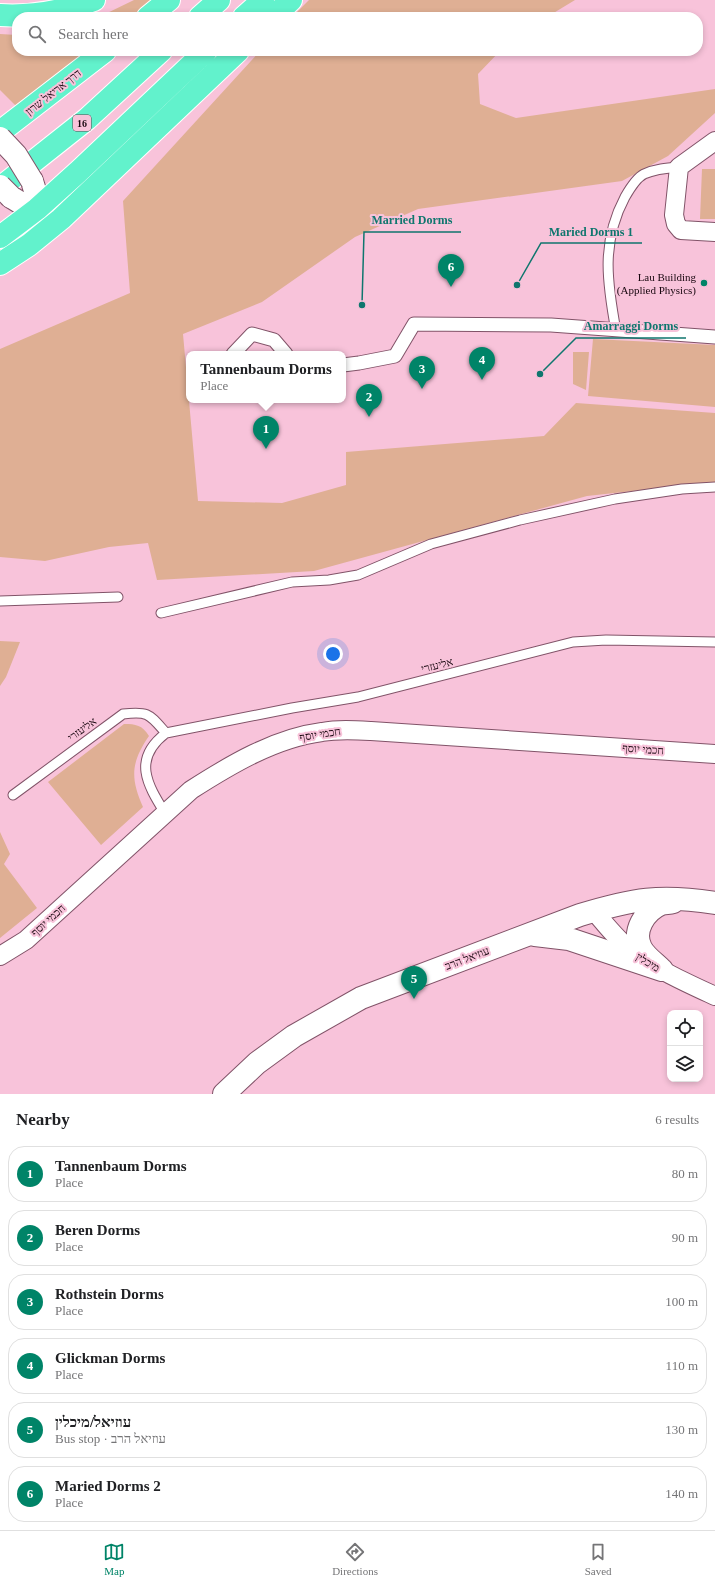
<!DOCTYPE html>
<meta charset="utf-8">
<style>
:root{--surface:#fff;--page:#f6f6f6;--text:#202124;--muted:#757577;--line:#e0e0e0;--accent:#008468}
body{margin:0;font-family:"Times New Roman","Noto Sans Hebrew",serif;background:var(--page);color:var(--text)}
.controls{position:absolute;right:12px;bottom:12px;display:grid;overflow:hidden;border-radius:8px;box-shadow:0 2px 6px #0003}
.controls button{width:36px;height:36px;display:grid;place-items:center;padding:0;border:0;border-bottom:1px solid var(--line);background:var(--surface);color:var(--text);font:20px sans-serif}
.you{position:absolute;left:333px;top:654px;width:14px;height:14px;margin:-10px;border:3px solid #fff;border-radius:50%;background:#1a73e8;box-shadow:0 0 0 6px #1a73e833}
.badge{display:grid;place-items:center;width:26px;height:26px;border-radius:50%;background:var(--accent);color:#fff;font-size:13px;font-weight:700}
.pin{position:absolute;translate:-50% -33px;filter:drop-shadow(0 1px 2px #0008)}
.pin::after{content:'';position:absolute;top:21px;width:14px;height:12px;background:inherit;clip-path:polygon(0 0,100% 0,50% 100%)}
.popup{position:absolute;left:186px;top:351px;width:160px;height:52px;box-sizing:border-box;display:grid;place-content:center;border-radius:8px;background:var(--surface);filter:drop-shadow(0 1px 3px #0005);font-size:13px;white-space:nowrap;color:var(--muted)}
.popup b{font-size:15px;color:var(--text)}
.popup::after{content:'';position:absolute;left:50%;top:100%;margin-left:-8px;border:8px solid transparent;border-top-color:var(--surface)}
.list{margin:0;padding:0;list-style:none}
h2{display:flex;justify-content:space-between;align-items:center;height:52px;margin:0;padding:0 16px;font-size:17px}
h2 small{font-size:13px;font-weight:400;color:var(--muted)}
.list li{display:grid;grid-template-columns:26px 1fr auto;gap:12px;align-items:center;box-sizing:border-box;height:56px;margin:0 8px 8px;padding:0 8px;border:1px solid var(--line);border-radius:16px}
.list b{display:block;font-size:15px;white-space:nowrap}
.list p{margin:0;font-size:13px;white-space:nowrap;color:var(--muted)}
.list em{font-size:13px;font-style:normal;color:var(--muted)}
.icon{flex:none;width:22px;height:22px;fill:none;stroke:currentColor;stroke-width:2;stroke-linecap:round;stroke-linejoin:round}
.map{position:relative;flex:none;width:715px;height:1094px;overflow:hidden}
.search{position:absolute;background:var(--surface);box-shadow:0 2px 6px #0003;left:12px;right:12px;top:12px;height:44px;display:flex;align-items:center;gap:10px;box-sizing:border-box;padding:0 14px;border-radius:16px;color:var(--muted);font-size:15px}
.sheet{height:436px;background:var(--surface)}
nav{display:flex;justify-content:space-around;align-items:center;box-sizing:border-box;height:56px;border-top:1px solid var(--line);background:var(--surface);font-size:11px;color:var(--muted)}
nav a{display:grid;justify-items:center;gap:2px}
nav .on{color:var(--accent)}
.map>svg:first-child{display:block}
</style>
<div class="map">
<svg width="715" height="1094" viewBox="0 0 715 1094">
<rect width="100%" height="100%" fill="#f8c3da"/>
<path fill="#dfaf94" d="M134,0H154L132,17H99Z
M309,0H575L547,17H292Z
M0,34L17,35V51H89L17,107L0,90Z
M260,51H500L478,74L480,104L516,118L715,89V113L668,156L622,181L418,209L355,237L262,302L183,334L198,501L282,503L346,485V452L544,436L576,403L715,413V482L587,496L314,571L157,580L148,543L109,547L45,561L0,557V349L130,293L123,201Z
M702,169H715V219H700Z
M593,339L715,345V407L588,396Z
M573,352H589L586,390L573,384Z
M0,641L20,642L6,677L0,686Z
M124,724C136,724 142,725 149,736C131,762 130,778 143,807L101,845L48,782Z
M0,832L10,854L4,864L37,908L0,938Z"/>
<g fill="none" stroke-linecap="round" stroke-linejoin="round">
<defs>
<path id="service" d="M616,331C607,282 601,242 625,197C629,190 636,178 644,174C655,169 667,168 679,167
M0,601L118,597
M161,613L292,582L329,580L358,575L431,544L520,520L615,499L682,489L715,487
M13,795L123,714C149,711 149,714 166,733L292,708L358,697L573,642L606,640L715,642
M165,813C147,784 132,759 166,733"/>
<path id="pedestrian" d="M233,354L252,334L274,340L286,354
M343,365L359,363L395,356L414,324L551,325L715,337"/>
<path id="minor" d="M715,141L679,167L674,215L676,224L681,230L715,232
M594,911C606,925 618,941 633,952C658,970 687,983 715,996
M0,956L26,940L191,790C230,765 275,738 322,732C338,729 354,730 371,731L715,754"/>
<path id="tertiary" d="M11,197L24,205L37,209V197L32,181
M535,935L569,939L662,970
M661,969C655,963 645,956 641,948C632,931 645,911 661,904C664,903 669,903 673,902
M224,1094L257,1063L294,1036L361,998L580,915C633,899 660,894 715,903"/>
<path id="trunk" d="M0,15C32,17 64,11 94,0
M148,17L169,0
M200,17L219,0
M244,17L263,0
M273,17L291,0
M0,132L105,51
M0,188L87,119L161,51
M0,237L37,209L78,172L206,51
M0,264L29,245L61,219L238,51"/>
</defs>
<use href="#service" stroke="#815368" stroke-width="11"/>
<use href="#pedestrian" stroke="#815368" stroke-width="15"/>
<use href="#minor" stroke="#815368" stroke-width="20"/>
<use href="#tertiary" stroke="#815368" stroke-width="24"/>
<use href="#trunk" stroke="#fff" stroke-width="24"/>
<use href="#service" stroke="#fff" stroke-width="9"/>
<use href="#pedestrian" stroke="#fff" stroke-width="13"/>
<use href="#minor" stroke="#fff" stroke-width="18"/>
<use href="#tertiary" stroke="#fff" stroke-width="22"/>
<use href="#trunk" stroke="#62f2cc" stroke-width="22"/>
<defs>
<path id="tertiary-bridge" d="M0,138L16,155L32,181
M0,186L11,197"/>
</defs>
<use href="#tertiary-bridge" stroke="#815368" stroke-width="24" stroke-linecap="butt"/>
<use href="#tertiary-bridge" stroke="#fff" stroke-width="22"/>
</g>
<circle fill="#008468" stroke="#f8c3da" stroke-width="1.5" cx="704" cy="283" r="4"/>
<g text-anchor="middle" dominant-baseline="central" stroke-width="4" stroke-linejoin="round" paint-order="stroke">
<rect fill="#f8c3da" stroke="#5c404d" stroke-width="1" x="73" y="115" width="18" height="16" rx="3"/>
<g font-size="10" font-weight="bold" fill="#190810">
<text x="82" y="123">16</text>
</g>
<g font-size="11" fill="#190810" stroke="#f8c3da">
<text transform="translate(53 92) rotate(-38)">דרך אריאל שרון</text>
<text transform="translate(437 665) rotate(-14)">אליעזרי</text>
<text transform="translate(82 729) rotate(-36)">אליעזרי</text>
<text transform="translate(320 734) rotate(-9)">חכמי יוסף</text>
<text transform="translate(643 749) rotate(4)">חכמי יוסף</text>
<text transform="translate(48 920) rotate(-42)">חכמי יוסף</text>
<text transform="translate(467 958) rotate(-21)">עוזיאל הרב</text>
<text transform="translate(648 962) rotate(31)">מיכלין</text>
</g>
<g font-size="11" fill="#190810" stroke="#f8c3da" text-anchor="end">
<text x="696" y="277">Lau Building<tspan x="696" dy="13">(Applied Physics)</tspan></text>
</g>
</g>
<path fill="none" stroke="#0f766e" stroke-width="1.5" d="M362 305L364 232H461M517 285L541 243H642M540 374L576 338H686"/>
<g fill="#0f766e" stroke="#f8c3da" stroke-width="1.5">
<circle cx="362" cy="305" r="4"/>
<circle cx="517" cy="285" r="4"/>
<circle cx="540" cy="374" r="4"/>
</g>
<g font-size="12" text-anchor="middle" font-weight="bold" fill="#0f766e" stroke="#f8c3da" stroke-width="4" stroke-linejoin="round" paint-order="stroke">
<text x="412" y="224">Married Dorms</text>
<text x="591" y="236">Maried Dorms 1</text>
<text x="631" y="330">Amarraggi Dorms</text>
</g>
</svg>
<div class="controls">
<button><svg class="icon" aria-label="locate" viewBox="0 0 24 24"><circle cx="12" cy="12" r="6"/><path d="M12 2v4M12 18v4M2 12h4M18 12h4"/></svg></button>
<button><svg class="icon" aria-label="layers" viewBox="0 0 24 24"><path d="M12 4l9 5-9 5-9-5zM3 14l9 5 9-5"/></svg></button>
</div>
<div class="you"></div>
<div class="pin badge" style="left:266px;top:449px">1</div>
<div class="popup"><b>Tannenbaum Dorms</b>Place</div>
<div class="pin badge" style="left:369px;top:417px">2</div>
<div class="pin badge" style="left:422px;top:389px">3</div>
<div class="pin badge" style="left:482px;top:380px">4</div>
<div class="pin badge" style="left:414px;top:999px">5</div>
<div class="pin badge" style="left:451px;top:287px">6</div>
<div class="search"><svg class="icon" aria-label="search" viewBox="0 0 24 24"><circle cx="10" cy="10" r="6"/><path d="M15 15l6 6"/></svg>Search here</div>
</div>
<section class="sheet">
<h2>Nearby<small>6 results</small></h2>
<ul class="list">
<li><span class="badge">1</span><div><b>Tannenbaum Dorms</b><p>Place</p></div><em>80 m</em></li>
<li><span class="badge">2</span><div><b>Beren Dorms</b><p>Place</p></div><em>90 m</em></li>
<li><span class="badge">3</span><div><b>Rothstein Dorms</b><p>Place</p></div><em>100 m</em></li>
<li><span class="badge">4</span><div><b>Glickman Dorms</b><p>Place</p></div><em>110 m</em></li>
<li><span class="badge">5</span><div><b>עוזיאל/מיכלין</b><p>Bus stop · עוזיאל הרב</p></div><em>130 m</em></li>
<li><span class="badge">6</span><div><b>Maried Dorms 2</b><p>Place</p></div><em>140 m</em></li>
</ul>
</section>
<nav>
<a class="on"><svg class="icon" aria-label="map" viewBox="0 0 24 24"><path d="M3 6l6-2 6 2 6-2v14l-6 2-6-2-6 2zM9 4v14M15 6v14"/></svg>Map</a>
<a><svg class="icon" aria-label="directions" viewBox="0 0 24 24"><path d="M12 3l9 9-9 9-9-9zM9 14v-3h6M13 9l2 2-2 2"/></svg>Directions</a>
<a><svg class="icon" aria-label="saved" viewBox="0 0 24 24"><path d="M7 4h10v16l-5-4-5 4z"/></svg>Saved</a>
</nav>
